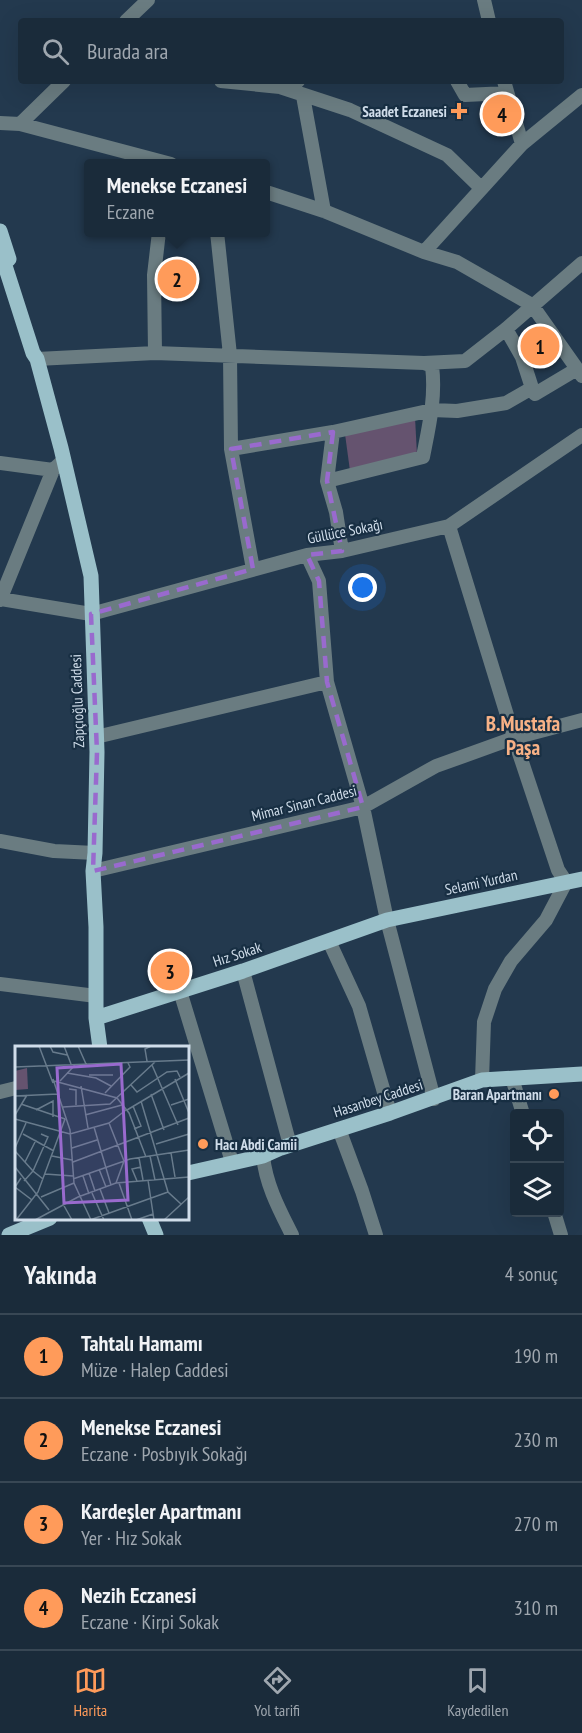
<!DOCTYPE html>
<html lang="tr">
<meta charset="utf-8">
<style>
:root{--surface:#1a2b3a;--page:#233342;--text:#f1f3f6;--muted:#9fa7af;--line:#384754;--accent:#ff9b5a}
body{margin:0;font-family:"PT Sans Narrow",sans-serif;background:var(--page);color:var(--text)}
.controls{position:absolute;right:18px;bottom:18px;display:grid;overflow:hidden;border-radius:6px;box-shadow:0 6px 24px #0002}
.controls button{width:54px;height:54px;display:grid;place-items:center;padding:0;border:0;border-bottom:2px solid var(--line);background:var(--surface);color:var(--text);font:30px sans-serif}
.you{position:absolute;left:363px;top:588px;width:21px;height:21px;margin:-15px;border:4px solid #fff;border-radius:50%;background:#1a73e8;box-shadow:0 0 0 9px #1a73e833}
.badge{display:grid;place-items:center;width:39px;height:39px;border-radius:50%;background:var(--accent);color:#111;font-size:20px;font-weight:700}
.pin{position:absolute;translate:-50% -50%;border:3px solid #fff;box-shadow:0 2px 6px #0006}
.popup{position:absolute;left:84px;top:159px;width:186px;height:78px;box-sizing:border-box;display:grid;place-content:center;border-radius:6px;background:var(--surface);filter:drop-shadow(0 2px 4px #0005);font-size:20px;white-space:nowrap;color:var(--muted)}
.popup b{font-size:22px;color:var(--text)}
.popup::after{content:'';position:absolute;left:50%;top:100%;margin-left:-12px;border:12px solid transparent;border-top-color:var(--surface)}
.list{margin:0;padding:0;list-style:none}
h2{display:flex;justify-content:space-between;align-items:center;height:78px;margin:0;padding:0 24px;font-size:26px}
h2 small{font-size:20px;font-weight:400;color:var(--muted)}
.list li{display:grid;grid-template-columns:39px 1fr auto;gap:18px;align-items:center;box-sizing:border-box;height:84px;padding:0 24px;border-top:2px solid var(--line)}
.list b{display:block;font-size:22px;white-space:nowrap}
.list p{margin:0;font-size:20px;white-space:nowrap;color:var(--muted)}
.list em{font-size:20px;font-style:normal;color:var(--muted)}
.icon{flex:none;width:33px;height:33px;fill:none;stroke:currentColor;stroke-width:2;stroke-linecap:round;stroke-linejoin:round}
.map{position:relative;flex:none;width:582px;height:1235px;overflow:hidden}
.search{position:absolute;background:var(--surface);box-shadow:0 6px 24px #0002;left:18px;right:18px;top:18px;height:66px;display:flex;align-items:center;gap:15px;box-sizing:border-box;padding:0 21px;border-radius:6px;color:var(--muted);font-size:22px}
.sheet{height:414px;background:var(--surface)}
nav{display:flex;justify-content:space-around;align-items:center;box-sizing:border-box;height:84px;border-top:2px solid var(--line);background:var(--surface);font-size:16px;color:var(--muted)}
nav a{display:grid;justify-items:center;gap:3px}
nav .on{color:var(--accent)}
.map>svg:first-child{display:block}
</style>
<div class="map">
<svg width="582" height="1235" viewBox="0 0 582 1235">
<rect width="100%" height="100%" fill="#23394e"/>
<path fill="#65536f" d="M415,417L417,455L350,471L345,434Z"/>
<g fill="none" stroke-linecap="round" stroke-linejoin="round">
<path stroke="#6a7c81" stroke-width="14" d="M484,0L489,21
M126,21L148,0
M221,81L280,87L350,110L447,155L481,188
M457,81L465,95L507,93
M504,81L522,144
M280,87L298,81
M303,96L324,211
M0,123L20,124L171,164
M20,124L64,81
M266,192L324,211L424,252L457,262L532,305L582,376
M217,232L230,355L231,449L253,569
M424,252L522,144L582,95
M506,329L522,357L532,388
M155,353L154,275L159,232
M37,359L155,353L424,363L465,361L506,329L582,263
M333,432L327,481L336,512L342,551
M231,449L333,432L432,410L457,411L506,403L532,388L535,394L577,369
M0,463L53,470
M327,481L423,457C429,426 436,397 432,366L424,363
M449,526L514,738L558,870L566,882L546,920L511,961L495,989L484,1022L482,1080
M307,555L319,581L327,682L363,807L387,920L434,1099
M0,599L91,614L307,555L342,551L449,526L582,435
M0,600L53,470L64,460
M96,737L327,682
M0,841L54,851L95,853
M93,871L363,807L436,766L514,738L582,720
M329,941L359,1006L390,1113
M243,971L290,1145
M0,984L96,996
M180,991L232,1162
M512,1078L523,1114
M0,1092L16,1088
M339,1129L362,1191L376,1235
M263,1156C266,1185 279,1209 292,1235
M554,1212L561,1235"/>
<path stroke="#9ac0c9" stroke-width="15" d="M0,231L9,259
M0,250L33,353L37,359L61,448L91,576L97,752L95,853L93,871L96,927V1018L100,1048
M96,1018L243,971L387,920L582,879
M188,1173L263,1156L281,1148L390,1113L482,1080L582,1074
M149,1218L156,1235
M9,1235L50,1218"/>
</g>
<path fill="none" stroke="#996ace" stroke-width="4.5" stroke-dasharray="12 8" stroke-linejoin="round" d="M333,432L327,481L342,551L307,555L319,581L327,682L363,807L93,871L97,752L91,614L253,569L231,449Z"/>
<g fill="#ff9b5a" stroke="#182f43" stroke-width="2">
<path d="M456 102h6v6h6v6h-6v6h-6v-6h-6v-6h6z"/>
<circle cx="554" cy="1094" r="6"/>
<circle cx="203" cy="1144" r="6"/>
</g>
<g text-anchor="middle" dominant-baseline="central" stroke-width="4.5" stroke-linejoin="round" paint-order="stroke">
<g font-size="15" font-weight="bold" fill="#d0ddea" stroke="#182f43" text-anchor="end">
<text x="447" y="111">Saadet Eczanesi</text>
<text x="542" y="1094">Baran Apartmanı</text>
<text x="215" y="1144" text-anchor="start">Hacı Abdi Camii</text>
</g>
<g font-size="15" fill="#d0ddea" stroke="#182f43">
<text transform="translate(345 531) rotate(-11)">Güllüce Sokağı</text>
<text transform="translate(77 701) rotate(-92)">Zapçıoğlu Caddesi</text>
<text transform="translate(304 803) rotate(-14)">Mimar Sinan Caddesi</text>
<text transform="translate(481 882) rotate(-12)">Selami Yurdan</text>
<text transform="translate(237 954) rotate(-18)">Hız Sokak</text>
<text transform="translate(378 1098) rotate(-18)">Hasanbey Caddesi</text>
</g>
<g font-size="21" font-weight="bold" fill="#f7b186" stroke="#182f43">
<text x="523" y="723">B.Mustafa<tspan x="523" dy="24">Paşa</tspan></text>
</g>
</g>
<g transform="translate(15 1046)">
<rect width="174" height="174" fill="#23394e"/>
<path d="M12,22L13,43L0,44V25Z" fill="#65536f"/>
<path fill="none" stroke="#687b8c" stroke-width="1.5" d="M24,0L38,37M35,0L38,6L52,9M49,0L56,18M63,0L71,18M132,15L130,3L136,0M137,19L163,79M0,21L174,14M52,27L81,32L96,40M74,29H98M38,33L55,84L59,137L76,174M160,33L174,67M39,35L102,52L114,67L131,111M45,35L60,19M116,39L122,46L152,26L162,25L165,31M66,40L73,82M54,43L61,44V59M90,47L115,21L113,17M136,48L149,84M0,50L43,48M126,55L153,146L166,158M6,58L50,73M156,59L174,53M118,60L126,80L119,83M48,61L95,58L140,16M21,64L38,55V71M112,64L174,27M0,69L12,49M70,69L107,59M0,73L55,88L94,77L111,64M94,77L109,115L101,137M79,81L96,139M8,88L39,105M26,88L33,91L18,125L28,133M141,98L174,88M0,102L11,77M57,102L82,94M0,105L18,125L9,135M156,107L160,131M37,110L57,114M135,110L140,134M124,112L128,134M10,116L21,94M58,116L174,72M0,121L34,164M84,123L91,141M74,127L80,145M30,128L58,130M68,130L74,148M6,132L0,141L17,154M58,133L115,113L174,104M133,134L139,174M122,135L117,123L126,121M104,137L117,174M85,143L94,167M77,147L89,174M26,151L59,137M48,158L57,174M1,174L23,146L50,73M20,174L63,151L101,137L174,131M75,174L153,146M121,174L138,168M149,174L174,151"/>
<path fill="#996ace" fill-opacity="0.15" stroke="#996ace" stroke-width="3" d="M106,18L113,154L49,157L42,22Z"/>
<rect width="174" height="174" fill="none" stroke="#d0ddea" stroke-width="3"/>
</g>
</svg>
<div class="controls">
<button><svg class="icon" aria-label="locate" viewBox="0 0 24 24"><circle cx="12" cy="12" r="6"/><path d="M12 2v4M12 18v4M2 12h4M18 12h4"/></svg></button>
<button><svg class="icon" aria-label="layers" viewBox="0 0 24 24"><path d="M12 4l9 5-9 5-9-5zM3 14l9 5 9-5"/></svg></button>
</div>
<div class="you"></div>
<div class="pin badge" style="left:540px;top:346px">1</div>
<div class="pin badge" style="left:177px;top:279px">2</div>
<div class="popup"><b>Menekse Eczanesi</b>Eczane</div>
<div class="pin badge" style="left:170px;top:971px">3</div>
<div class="pin badge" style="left:502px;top:114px">4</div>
<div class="search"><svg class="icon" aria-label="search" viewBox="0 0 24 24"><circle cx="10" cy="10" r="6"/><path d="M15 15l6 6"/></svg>Burada ara</div>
</div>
<section class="sheet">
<h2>Yakında<small>4 sonuç</small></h2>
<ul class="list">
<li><span class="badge">1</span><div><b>Tahtalı Hamamı</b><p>Müze · Halep Caddesi</p></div><em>190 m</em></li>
<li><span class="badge">2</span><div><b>Menekse Eczanesi</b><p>Eczane · Posbıyık Sokağı</p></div><em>230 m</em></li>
<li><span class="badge">3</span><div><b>Kardeşler Apartmanı</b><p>Yer · Hız Sokak</p></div><em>270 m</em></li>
<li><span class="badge">4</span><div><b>Nezih Eczanesi</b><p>Eczane · Kirpi Sokak</p></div><em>310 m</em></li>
</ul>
</section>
<nav>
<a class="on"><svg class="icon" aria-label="map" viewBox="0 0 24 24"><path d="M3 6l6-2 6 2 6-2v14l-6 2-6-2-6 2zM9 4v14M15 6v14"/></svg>Harita</a>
<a><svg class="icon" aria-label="directions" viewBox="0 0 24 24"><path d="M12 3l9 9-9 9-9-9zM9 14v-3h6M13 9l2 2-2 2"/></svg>Yol tarifi</a>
<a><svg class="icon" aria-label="saved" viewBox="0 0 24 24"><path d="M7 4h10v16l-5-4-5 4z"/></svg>Kaydedilen</a>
</nav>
